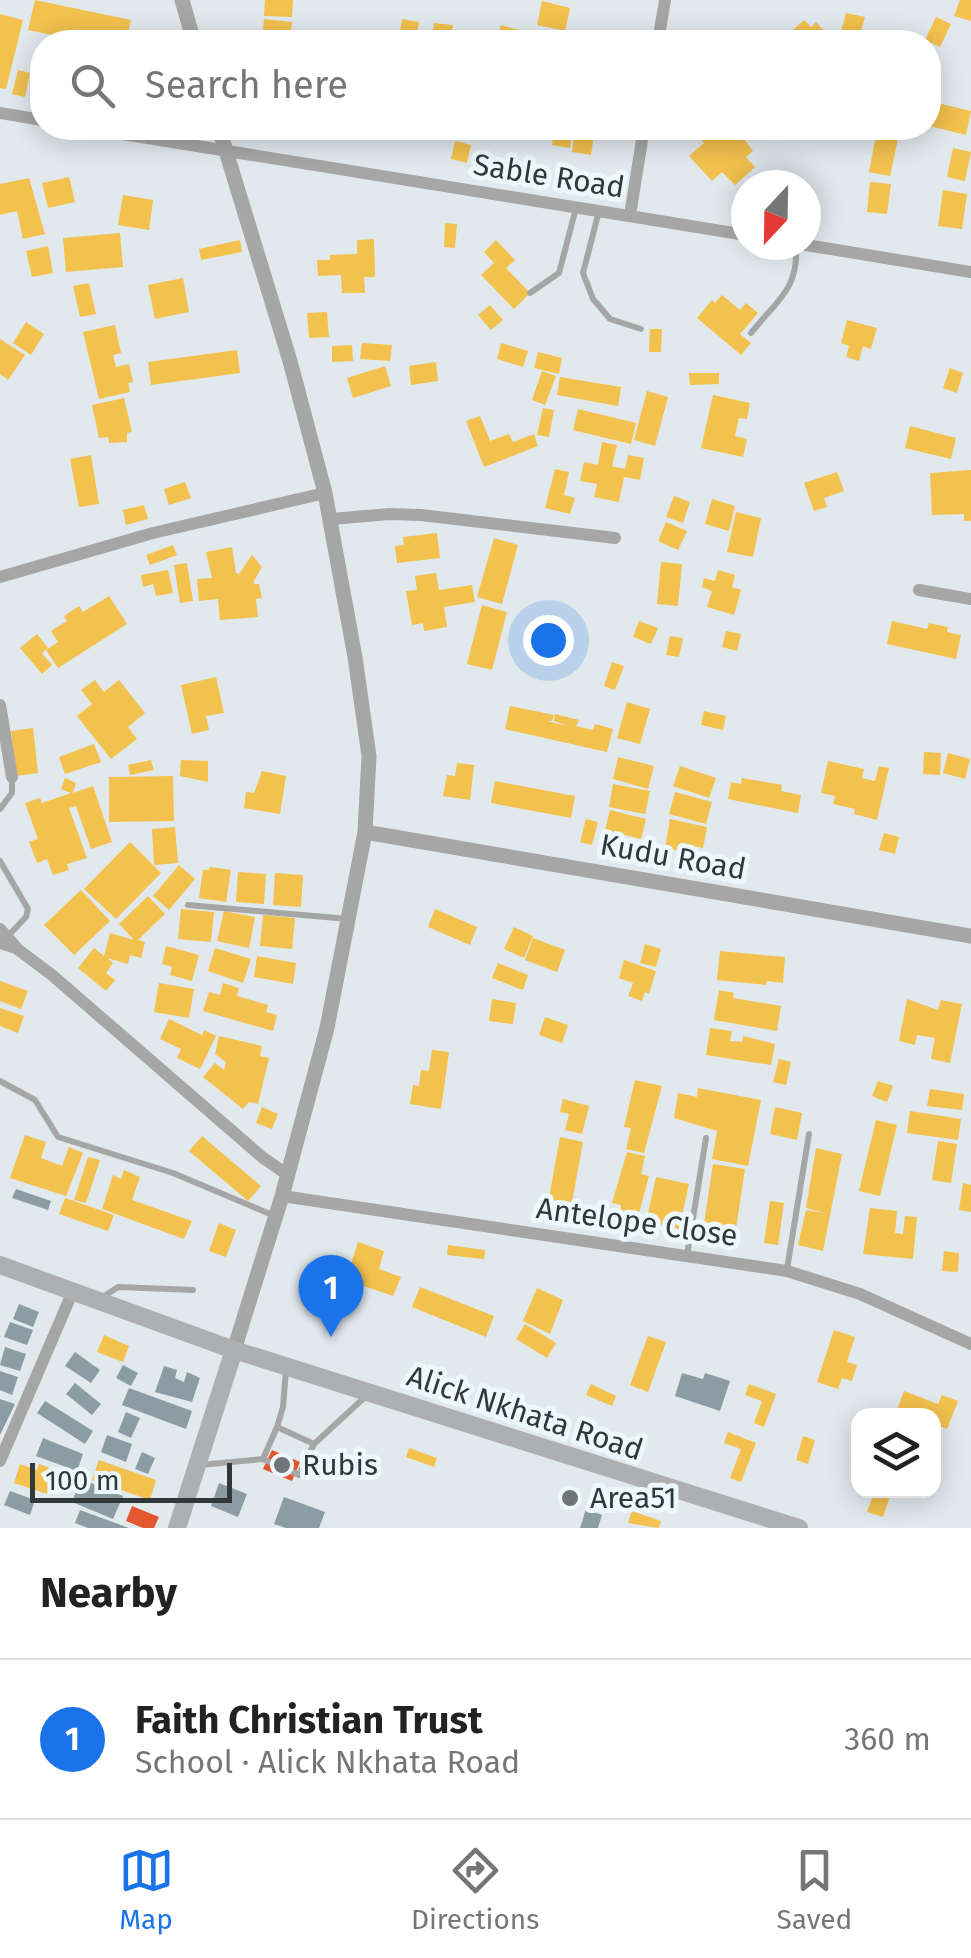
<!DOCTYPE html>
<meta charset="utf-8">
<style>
:root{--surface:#fff;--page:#f2f2f2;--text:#222;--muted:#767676;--line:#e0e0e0;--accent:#1a73e8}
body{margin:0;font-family:"Fira Sans",sans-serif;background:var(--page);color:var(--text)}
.controls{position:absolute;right:30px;bottom:30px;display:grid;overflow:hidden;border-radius:20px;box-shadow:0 5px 25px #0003}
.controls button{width:90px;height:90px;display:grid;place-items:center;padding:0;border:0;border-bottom:2px solid var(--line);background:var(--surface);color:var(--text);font:50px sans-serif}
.compass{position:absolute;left:731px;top:170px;width:90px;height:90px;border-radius:50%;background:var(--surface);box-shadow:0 5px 25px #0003;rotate:202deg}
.scale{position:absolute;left:30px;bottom:25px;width:202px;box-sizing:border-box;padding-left:10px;border:5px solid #323739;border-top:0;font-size:28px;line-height:35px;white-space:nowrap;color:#323739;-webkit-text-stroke:8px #ecf7fe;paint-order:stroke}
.you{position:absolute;left:548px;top:640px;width:35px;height:35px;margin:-25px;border:8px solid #fff;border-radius:50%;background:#1a73e8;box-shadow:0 0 0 15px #1a73e833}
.badge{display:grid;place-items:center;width:65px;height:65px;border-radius:50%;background:var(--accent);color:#fff;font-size:32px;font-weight:700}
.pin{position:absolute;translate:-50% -82px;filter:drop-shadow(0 2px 5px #0008)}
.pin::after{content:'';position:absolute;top:52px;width:35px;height:30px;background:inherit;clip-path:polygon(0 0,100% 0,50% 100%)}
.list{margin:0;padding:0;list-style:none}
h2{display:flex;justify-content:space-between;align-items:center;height:130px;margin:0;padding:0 40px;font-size:42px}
h2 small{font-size:32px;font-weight:400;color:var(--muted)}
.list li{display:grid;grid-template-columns:65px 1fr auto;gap:30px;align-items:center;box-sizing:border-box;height:160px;padding:0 40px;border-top:2px solid var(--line)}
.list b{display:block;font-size:38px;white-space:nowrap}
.list p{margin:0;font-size:32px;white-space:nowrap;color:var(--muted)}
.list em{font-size:32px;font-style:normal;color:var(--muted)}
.icon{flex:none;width:55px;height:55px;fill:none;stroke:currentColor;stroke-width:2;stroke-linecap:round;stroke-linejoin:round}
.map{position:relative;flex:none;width:971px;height:1528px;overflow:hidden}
.search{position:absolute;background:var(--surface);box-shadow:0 5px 25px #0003;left:30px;right:30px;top:30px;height:110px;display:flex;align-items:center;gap:25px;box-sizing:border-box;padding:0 35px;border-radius:40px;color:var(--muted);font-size:38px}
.sheet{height:290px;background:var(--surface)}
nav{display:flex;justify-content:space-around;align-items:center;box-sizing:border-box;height:140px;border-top:2px solid var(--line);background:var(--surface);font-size:28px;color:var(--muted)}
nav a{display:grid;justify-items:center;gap:5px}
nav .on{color:var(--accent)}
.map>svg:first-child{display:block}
</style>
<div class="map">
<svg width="971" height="1528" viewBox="0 0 971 1528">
<rect width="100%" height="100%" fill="#e2e9ed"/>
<path fill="#f2c14e" d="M35,0L131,20L126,42H85L28,30Z
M265,0H293L292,17L264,16Z
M960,0H971V21L954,16Z
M542,1L570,8L565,31L537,25Z
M846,13L865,17L858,42L839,40Z
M0,14L23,20L6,89L0,88Z
M936,17L951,24L940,47L925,40Z
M264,19L292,22L290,42H262Z
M402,19L419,22L416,40L399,37Z
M804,20L811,27L816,22L825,32L816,40L818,42H780Z
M434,23L453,25L450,42H431Z
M501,25L533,34L530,42H496Z
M18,70L30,73L25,97L12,94Z
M933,102L971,111L966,135L929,126Z
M554,128H573L570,148L552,145Z
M575,128H595L591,155L572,152Z
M690,128H720L724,132L736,128L753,151L746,157L755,167L735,185L722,172L712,181L689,156L704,143Z
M876,135L898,139L890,176L869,172Z
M455,141L471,145L467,163L451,159Z
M953,148L971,152L965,181L947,177Z
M69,177L75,202L48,208L42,183Z
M29,178L45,234L23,239L17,211L0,215V184Z
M870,182L891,184L887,214L867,212Z
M943,190L967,194L962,229L938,226Z
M123,195L153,200L149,230L118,225Z
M445,223L457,224L455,248L444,247Z
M120,233L123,267L66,272L63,238Z
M374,239L375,277H364L365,293H342L341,275L318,276L317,260H330V255L357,254V240Z
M240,240L242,252L201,260L199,249Z
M496,240L515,260L506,268L530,293L514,309L481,275L494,263L484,252Z
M48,246L53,273L32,277L26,251Z
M183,278L189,312L155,319L148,285Z
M89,283L96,314L80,317L73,286Z
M722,295L740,310L746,303L758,313L740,334L751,343L741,355L697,318L712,300L715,303Z
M490,305L503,320L491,330L478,315Z
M327,312L329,337L309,338L307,313Z
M847,320L877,328L871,349L863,346L859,361L846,357L849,346L841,343Z
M26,322L44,334L31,355L13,343Z
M115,325L121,353L113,355L116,367L129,364L133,382L128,383L130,392L99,399L83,332Z
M650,329H662L661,352H649Z
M0,339L25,355L8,380L0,374Z
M362,343L392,345L390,361L360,359Z
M501,343L528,351L523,367L497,359Z
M352,345L353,361L332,362V346Z
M237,350L240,373L151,385L148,362Z
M538,352L562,358L559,374L534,368Z
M436,362L438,381L411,385L409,366Z
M385,366L391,386L353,398L347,378Z
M950,368L963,373L957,393L943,388Z
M542,371L556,376L545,405L532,400Z
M689,373H719V384L690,385Z
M560,377L621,387L618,406L557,395Z
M647,391L668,397L655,446L634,440Z
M713,395L750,403L747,419L739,418L735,436L747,439L743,457L701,448Z
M124,398L132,432L127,433V442L109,443L108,437L99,438L92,405Z
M543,408L554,410L549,437L537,435Z
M578,409L636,423L631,444L573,430Z
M480,416L490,441L509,434L513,442L534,434L538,446L484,467L466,421Z
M910,426L956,438L951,459L905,448Z
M602,442L617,445L612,466L625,469L628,455L644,458L640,480L624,477L619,502L594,497L597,484L580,481L584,462L598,465Z
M91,455L99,504L79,507L70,459Z
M555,469L569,472L564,495L575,498L570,514L545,508Z
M971,470V521H964V514L932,515L930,473Z
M837,472L844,491L824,498L827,507L814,511L804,483Z
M185,482L191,498L169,505L164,489Z
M674,496L690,502L683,523L666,517Z
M712,499L735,506L729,531L705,524Z
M144,505L148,519L126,525L123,510Z
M736,512L761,518L753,557L727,552Z
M666,522L687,531L678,550L658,541Z
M437,533L440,558L397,563L395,546L404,545L403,537Z
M494,538L518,545L502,604L477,597Z
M173,545L177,555L150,565L146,555Z
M232,547L236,573L239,574L252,555L262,567L254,581V584H259L262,598L256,599L258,617L220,620L218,599L199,601L197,579L212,578L206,552Z
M661,562L682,564L678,606L657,604Z
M187,563L193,601L180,603L174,565Z
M168,570L173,593L156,596L153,584L143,587L141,575Z
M718,570L735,575L732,587L741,590L734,615L707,607L712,591L702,587L704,578L715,581Z
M436,573L439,590L472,585L475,602L444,607L447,627L424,631L423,623L412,625L406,591L417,590L415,576Z
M109,596L127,624L58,668L46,650L58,642L51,631L67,621L64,616L79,606L83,612Z
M482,605L507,612L492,670L467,664Z
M639,621L658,628L651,644L633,637Z
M892,621L927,629L929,623L948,627L947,632L961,635L956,659L887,644Z
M726,631L741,634L737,651L722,647Z
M37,634L48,648L42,653L52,665L42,674L20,648Z
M670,636L683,638L679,657L666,655Z
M612,662L624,666L615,690L604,686Z
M216,677L224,713L206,716L209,730L192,734L181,685Z
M95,680L104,692L119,680L145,713L128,727L137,739L111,759L77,716L92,704L81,690Z
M627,702L650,709L640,744L617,738Z
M510,706L554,715L552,721H547L568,726L554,721L555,714L579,720L576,726L593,730L595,724L613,729L607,752L505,729Z
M704,711L726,716L723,730L701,725Z
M33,728L38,773L16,776L11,731Z
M94,744L101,762L65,774L59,757Z
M924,752L941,753L940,775L923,774Z
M948,753L970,759L965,779L943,773Z
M618,757L654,766L648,789L613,779Z
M151,760L154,770L130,775L128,765Z
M181,760L208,761V782L180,776Z
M828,761L864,769L862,778L875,781L879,766L889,768L877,820L854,814L855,809L833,804L835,796L821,793Z
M457,763L474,765L470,800L443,796L447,775L455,776Z
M680,766L716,778L709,798L673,786Z
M262,771L286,776L280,814L244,808L246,792L254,793Z
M173,776L174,821L109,822V777Z
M65,778L76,783L73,793L93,786L112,842L91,849L76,806L69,808L87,858L67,864L69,870L53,875L47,859L37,863L29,842L38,839L25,803L40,798L42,803L71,793L61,789Z
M742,778L782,785L781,791L801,795L798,813L728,799L731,782L741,784Z
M495,781L575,796L571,818L491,803Z
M613,784L650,791L645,814L609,807Z
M675,792L712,802L706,824L669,814Z
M610,810L646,819L641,839L605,830Z
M586,819L598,822L592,845L580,842Z
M670,819L707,827L703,848L681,844L679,851L665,848Z
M175,827L178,863L154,865L152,829Z
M884,833L899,837L895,854L879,850Z
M130,842L161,873L116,919L84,889Z
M179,865L195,879L169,910L153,896Z
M210,867L231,870L226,902L199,898L203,870H209Z
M238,872L266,874L264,904L236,902Z
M275,873L303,875L301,907L273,905Z
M81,890L110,921L74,955L44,925Z
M148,896L165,914L138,940L145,942L141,958L130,955L128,964L107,958L113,963L106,973L115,980L106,991L78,968L94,948L104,956L110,933L134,940L119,924Z
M181,909L214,912L211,942L178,939Z
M435,909L477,927L470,945L428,927Z
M224,911L255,917L249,948L217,941Z
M263,915L295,918L292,949L260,946Z
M514,927L533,936L524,958L504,949Z
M533,938L565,950L557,972L525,960Z
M645,944L661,949L656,967L640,963Z
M166,946L199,955L192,981L170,975L172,967L162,964Z
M215,948L251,959L243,983L208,971Z
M720,951L785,957L783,983L767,981L766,985L717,980Z
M257,956L296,963L293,984L254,977Z
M624,960L656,971L649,994L645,992L642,1001L628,996L633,983L619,978Z
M498,963L528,975L523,990L492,978Z
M0,981L28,991L21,1009L0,1001Z
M159,983L194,989L189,1018L154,1012Z
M223,983L239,988L237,996L268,1005L266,1012L277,1015L273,1031L203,1011L209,992L220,995Z
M719,990L734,993L733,998L781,1006L777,1031L714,1020Z
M492,999L516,1003L513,1024L489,1021Z
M907,999L938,1010L941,1000L962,1004L950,1063L931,1059L935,1038L917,1035L915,1045L899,1041Z
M0,1008L24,1016L18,1033L0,1026Z
M545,1017L568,1025L562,1043L539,1035Z
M169,1019L202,1035L204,1030L216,1036L200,1069L177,1058L181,1049L160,1039Z
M710,1028L732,1031L730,1041L742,1042L743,1036L775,1044L771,1065L706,1055Z
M219,1036L262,1046L260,1056L269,1058L258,1104L249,1102L243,1109L203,1077L215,1063L224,1070L226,1062L215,1054Z
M432,1050L449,1052L441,1109L410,1104L413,1085L419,1086L421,1070L429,1071Z
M779,1059L791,1062L786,1085L773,1082Z
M635,1080L662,1086L644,1153L626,1149L631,1128L624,1127Z
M878,1081L893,1086L887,1102L872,1096Z
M698,1088L761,1100L748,1166L712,1159L717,1131L674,1118L678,1093L697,1097Z
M930,1089L964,1094L962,1110L927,1106Z
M563,1099L589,1106L582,1134L565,1130L569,1114L560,1112Z
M262,1107L278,1114L272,1129L256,1123Z
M775,1107L802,1113L797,1140L770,1134Z
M910,1111L961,1119L958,1140L907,1133Z
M876,1120L897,1125L880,1196L859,1191Z
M25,1135L46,1142L41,1158L62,1166L69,1147L83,1153L66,1196L10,1178Z
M202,1136L261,1186L248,1201L189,1151Z
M560,1137L583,1142L570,1213L547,1209Z
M938,1141L957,1144L951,1183L932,1180Z
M816,1148L842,1154L823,1251L798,1245L806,1210L825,1213L806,1208Z
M627,1152L645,1156L641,1174L649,1176L635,1228L617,1224L621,1205L612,1203Z
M88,1157L100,1160L86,1203L74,1200Z
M713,1164L745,1169L735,1235L703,1230Z
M124,1170L140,1177L132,1200L192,1221L184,1239L102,1209L113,1175L121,1179Z
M656,1177L689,1184L679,1229L646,1222Z
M963,1183L971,1185V1212L959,1210Z
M65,1198L114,1215L108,1231L59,1214Z
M770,1201L784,1203L778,1245L764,1243Z
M870,1208L897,1211L895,1233L903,1234L905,1216L917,1217L913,1259L863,1254Z
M219,1223L236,1230L226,1257L209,1251Z
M358,1242L384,1251L379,1269L401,1277L393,1296L346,1280Z
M448,1245L485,1250L484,1259L447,1255Z
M944,1251L959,1253L958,1272L942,1271Z
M420,1287L494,1316L486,1337L412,1307Z
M537,1288L563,1300L550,1334L523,1321Z
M525,1324L556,1343L547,1358L516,1339Z
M834,1330L855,1337L847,1362L857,1365L852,1381L842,1378L838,1389L817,1382Z
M104,1335L129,1346L123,1362L97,1352Z
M648,1336L666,1342L648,1392L630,1385Z
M591,1384L616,1396L612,1406L586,1395Z
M749,1384L776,1394L764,1427L754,1423L762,1401L745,1395Z
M904,1391L938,1404L942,1395L958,1401L947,1429L934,1424V1416H911L897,1410Z
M728,1432L756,1443L741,1482L730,1478L741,1449L724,1443Z
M803,1436L815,1440L808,1464L796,1460Z
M409,1448L437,1458L434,1467L406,1457Z
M99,1460L156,1480L150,1500L92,1480Z
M20,1464L37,1470L39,1464L55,1470L47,1494L14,1483Z
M875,1490H892L883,1517L867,1512Z
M632,1511L661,1521L659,1528L628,1523Z"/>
<path fill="#e4572e" d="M272,1450L300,1462L292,1481L263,1469Z
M132,1506L159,1517L154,1528H143L126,1521Z"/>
<path fill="#8b9ca4" d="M16,1189L51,1201L48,1210L12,1198Z
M19,1304L39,1312L33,1327L13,1319Z
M10,1322L33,1330L27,1345L4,1337Z
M5,1347L26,1354L20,1371L0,1365Z
M75,1352L100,1370L91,1383L65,1366Z
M123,1365L138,1373L131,1386L116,1378Z
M164,1366L177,1370L175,1378L184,1382L187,1372L200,1378L192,1402L155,1392Z
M0,1371L18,1377L12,1395L0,1390Z
M682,1373L703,1379L705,1373L730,1381L720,1411L675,1396Z
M75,1383L101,1404L92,1415L66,1394Z
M129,1388L192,1411L186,1429L122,1405Z
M0,1399L15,1404L0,1435Z
M45,1401L93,1431L85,1444L37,1413Z
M126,1412L140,1418L131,1438L118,1432Z
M107,1435L132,1444L126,1462L101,1452Z
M43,1438L83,1454L77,1471L36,1456Z
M142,1452L155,1458L148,1474L135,1469Z
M81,1479L123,1496L113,1519L72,1502Z
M219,1483L247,1494L238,1517L211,1506Z
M10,1491L35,1500L30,1515L4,1505Z
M284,1497L325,1512L319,1528H286L274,1524Z
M586,1509L602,1515L598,1528H580Z
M80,1510L129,1528H88L75,1523Z"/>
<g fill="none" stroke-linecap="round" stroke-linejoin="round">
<path stroke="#a6a6a7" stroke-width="6" d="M599,211L583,273L593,299L610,319L641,329
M530,293L559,273L576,208
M751,333C776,301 799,290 796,245
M0,809L12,793V777
M0,861L28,909L26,917L8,936
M188,905L348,919
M0,1081L35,1100L58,1137L173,1173L275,1216
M687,1255L706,1138
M787,1269L809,1134
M103,1297L118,1287L193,1290
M286,1370L283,1407L277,1427L314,1444
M263,1459L277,1427
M200,1465L263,1459L299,1475L314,1444L365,1397"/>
<path stroke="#a6a6a7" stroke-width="12" d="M658,42L665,0
M0,113L42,120
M86,128L746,235
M630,215L644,128
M806,245L971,272
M331,519L389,514L421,515L615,538
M0,577L153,533L325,493
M919,590L971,599
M0,705L12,777
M0,929L15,946
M0,943L16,948L52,975L262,1157L288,1175
M282,1196L787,1271L860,1294L971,1344
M0,1461L73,1291"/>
<path stroke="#a6a6a7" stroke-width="15" d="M182,0L194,42
M219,128L290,361L325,493L355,657L369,756L365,832L327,1028L282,1196L234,1350
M365,832L971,936"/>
<path stroke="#adafb1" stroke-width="18" d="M0,1265L234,1350L799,1528
M177,1528L234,1350"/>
</g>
<g fill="#707578" stroke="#ecf7fe" stroke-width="4">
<circle cx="282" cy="1465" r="10"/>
<circle cx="570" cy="1498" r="10"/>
</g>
<g text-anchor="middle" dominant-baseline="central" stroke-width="10" stroke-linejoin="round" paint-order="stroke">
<g font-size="30" fill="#323739" stroke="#ecf7fe">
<text transform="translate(549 176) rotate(9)">Sable Road</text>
<text transform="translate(673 857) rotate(10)">Kudu Road</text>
<text transform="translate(637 1222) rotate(8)">Antelope Close</text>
<text transform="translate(525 1413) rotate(18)">Alick Nkhata Road</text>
</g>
<g font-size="30" fill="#323739" stroke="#ecf7fe" text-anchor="start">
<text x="302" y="1465">Rubis</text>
<text x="590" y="1498">Area51</text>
</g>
</g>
</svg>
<div class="controls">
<button><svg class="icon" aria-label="layers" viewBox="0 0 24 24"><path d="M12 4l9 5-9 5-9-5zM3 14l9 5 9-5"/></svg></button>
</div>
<svg class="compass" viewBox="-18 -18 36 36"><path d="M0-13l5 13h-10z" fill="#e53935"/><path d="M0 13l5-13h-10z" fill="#767676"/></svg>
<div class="scale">100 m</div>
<div class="you"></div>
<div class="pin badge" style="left:331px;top:1337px">1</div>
<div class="search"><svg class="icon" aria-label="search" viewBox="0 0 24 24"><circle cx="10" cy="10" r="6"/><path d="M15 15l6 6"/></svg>Search here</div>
</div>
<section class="sheet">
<h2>Nearby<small></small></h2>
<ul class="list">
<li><span class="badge">1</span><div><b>Faith Christian Trust</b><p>School · Alick Nkhata Road</p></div><em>360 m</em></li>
</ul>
</section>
<nav>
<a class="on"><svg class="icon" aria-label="map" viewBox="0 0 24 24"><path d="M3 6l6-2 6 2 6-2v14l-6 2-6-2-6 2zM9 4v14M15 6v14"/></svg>Map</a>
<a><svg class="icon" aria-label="directions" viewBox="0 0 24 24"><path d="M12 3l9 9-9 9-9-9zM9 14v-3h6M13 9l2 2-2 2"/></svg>Directions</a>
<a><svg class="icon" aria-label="saved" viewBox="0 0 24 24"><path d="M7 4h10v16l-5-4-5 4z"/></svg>Saved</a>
</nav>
